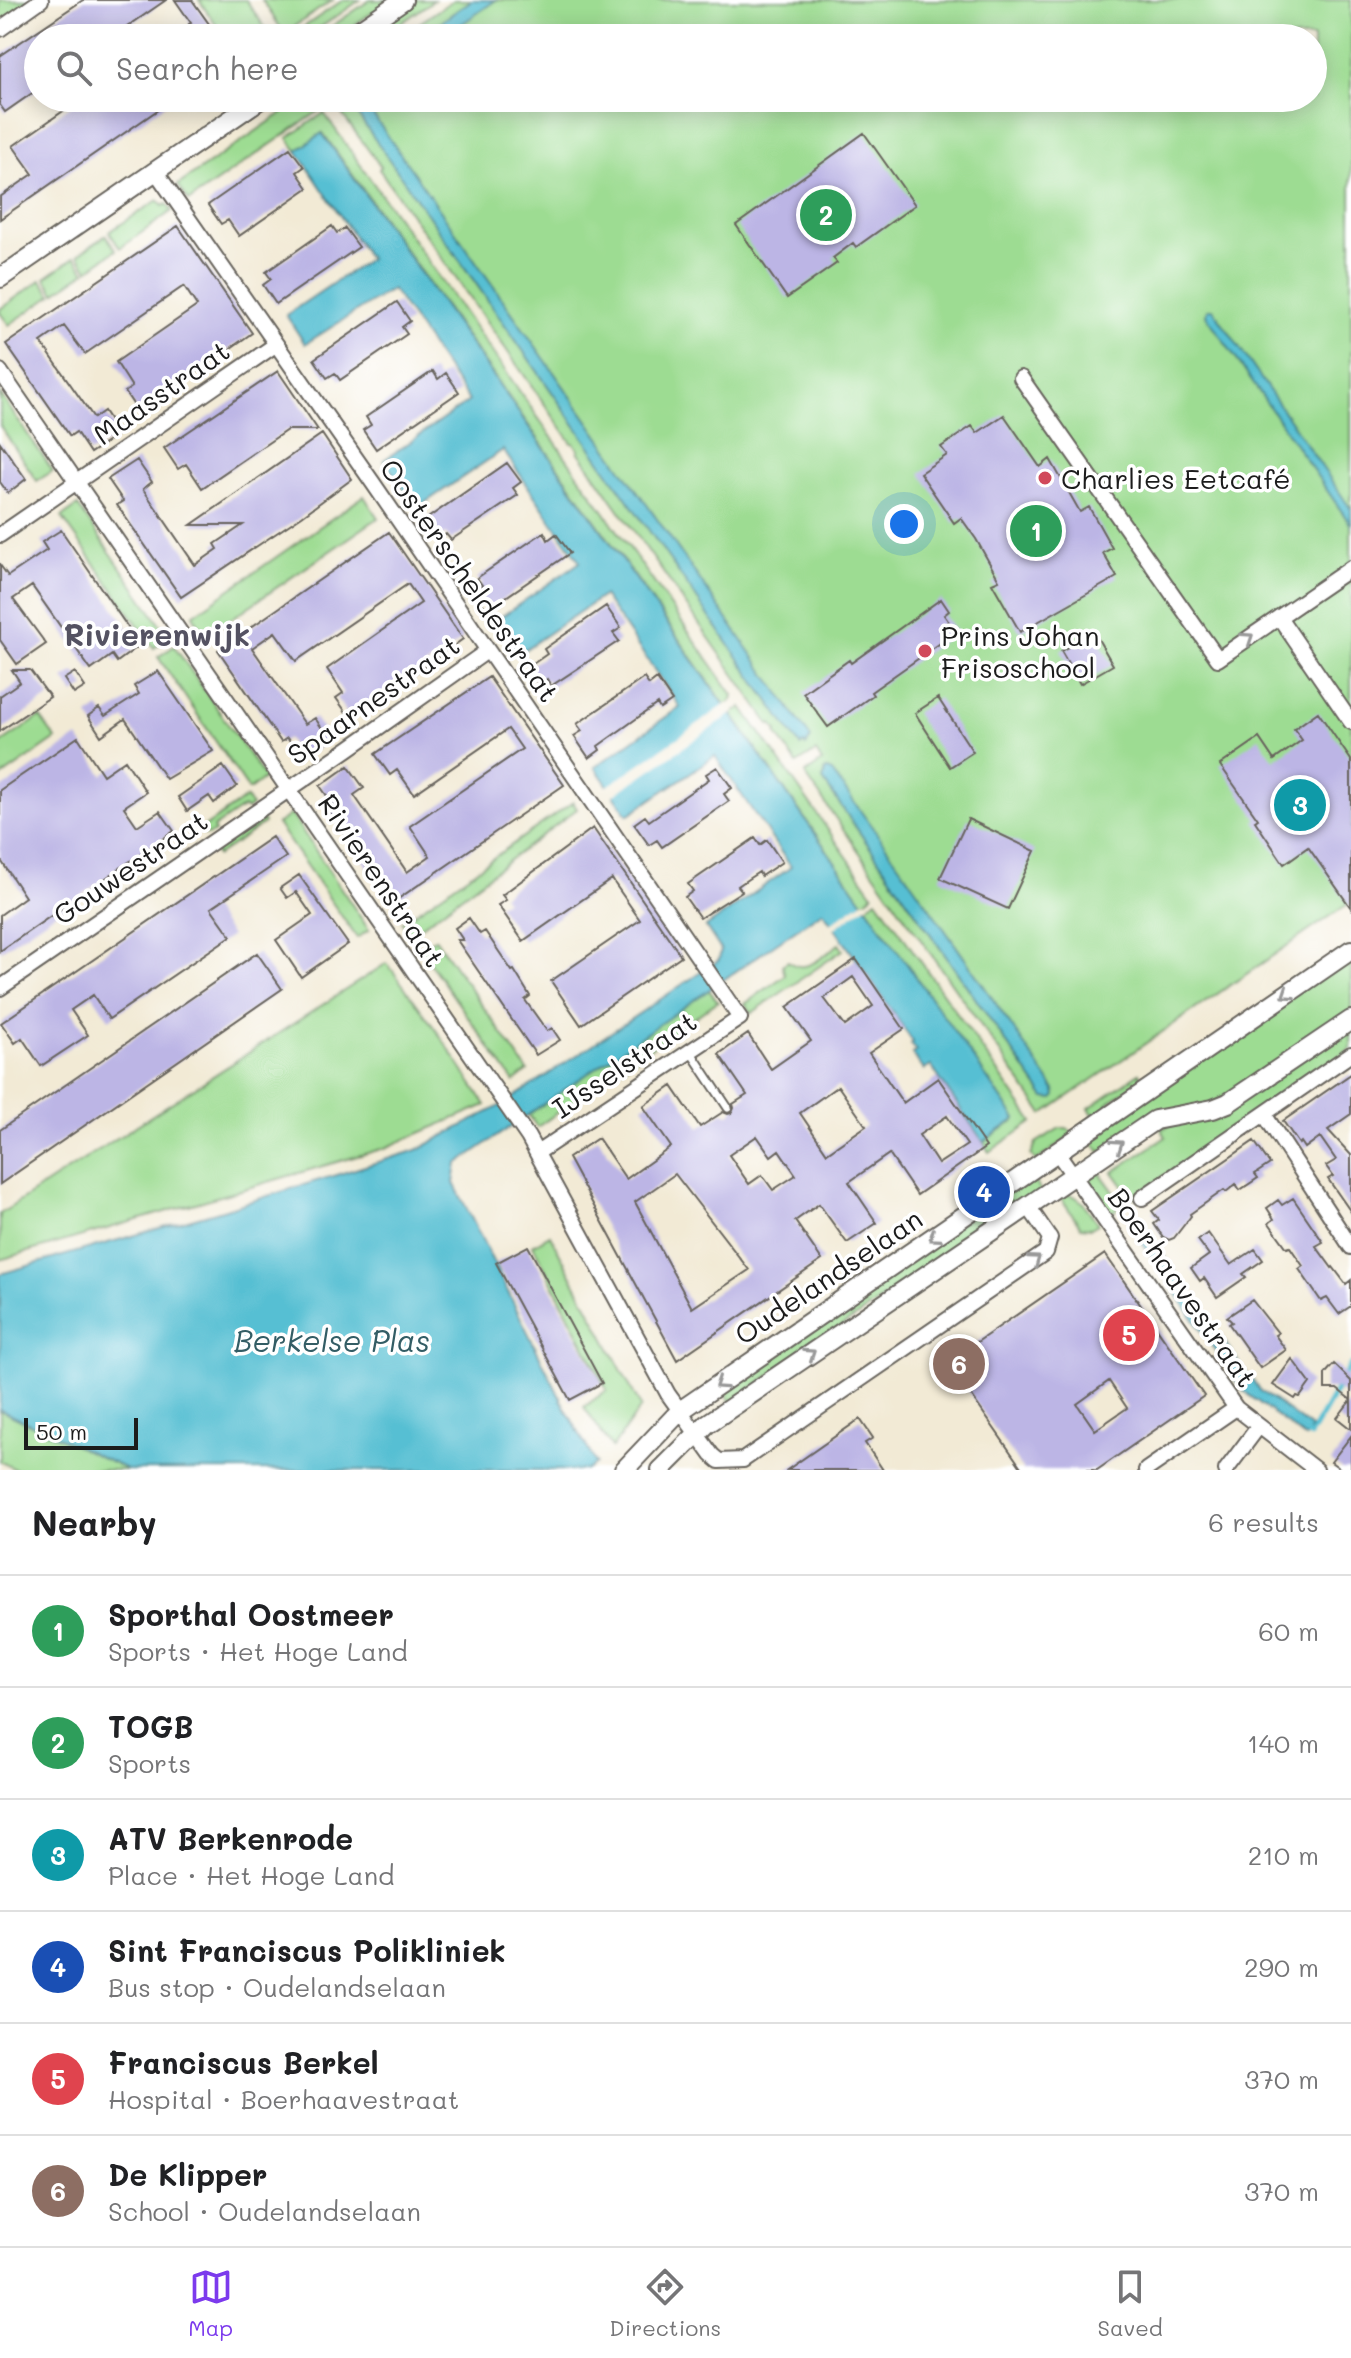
<!DOCTYPE html>
<meta charset="utf-8">
<style>
:root{--surface:#fff;--page:#f2f2f2;--text:#202124;--muted:#757577;--line:#e0e0e0;--accent:#7c3aed}
body{margin:0;font-family:Mali,sans-serif;background:var(--page);color:var(--text)}
.scale{position:absolute;left:24px;bottom:20px;width:114px;box-sizing:border-box;padding-left:8px;border:4px solid #1c1c1c;border-top:0;font-size:22px;line-height:28px;white-space:nowrap;color:#1c1c1c;-webkit-text-stroke:6px #fff;paint-order:stroke}
.you{position:absolute;left:904px;top:524px;width:28px;height:28px;margin:-20px;border:6px solid #fff;border-radius:50%;background:#1a73e8;box-shadow:0 0 0 12px #1a73e833}
.badge{display:grid;place-items:center;width:52px;height:52px;border-radius:50%;background:var(--accent);color:#fff;font-size:26px;font-weight:700}
.pin{position:absolute;translate:-50% -50%;border:4px solid #fff;box-shadow:0 2px 8px #0006}
.list{margin:0;padding:0;list-style:none}
h2{display:flex;justify-content:space-between;align-items:center;height:104px;margin:0;padding:0 32px;font-size:34px}
h2 small{font-size:26px;font-weight:400;color:var(--muted)}
.list li{display:grid;grid-template-columns:52px 1fr auto;gap:24px;align-items:center;box-sizing:border-box;height:112px;padding:0 32px;border-top:2px solid var(--line)}
.list b{display:block;font-size:30px;white-space:nowrap}
.list p{margin:0;font-size:26px;white-space:nowrap;color:var(--muted)}
.list em{font-size:26px;font-style:normal;color:var(--muted)}
.icon{flex:none;width:44px;height:44px;fill:none;stroke:currentColor;stroke-width:2;stroke-linecap:round;stroke-linejoin:round}
.map{position:relative;flex:none;width:1351px;height:1470px;overflow:hidden}
.search{position:absolute;background:var(--surface);box-shadow:0 4px 20px #0003;left:24px;right:24px;top:24px;height:88px;display:flex;align-items:center;gap:20px;box-sizing:border-box;padding:0 28px;border-radius:44px;color:var(--muted);font-size:30px}
.sheet{height:776px;background:var(--surface)}
nav{display:flex;justify-content:space-around;align-items:center;box-sizing:border-box;height:112px;border-top:2px solid var(--line);background:var(--surface);font-size:22px;color:var(--muted)}
nav a{display:grid;justify-items:center;gap:4px}
nav .on{color:var(--accent)}
.map>svg:first-child{display:block}
</style>
<div class="map">
<svg width="1351" height="1470" viewBox="0 0 1351 1470">
<rect width="100%" height="100%" fill="#fff"/>
<filter id="ink" filterUnits="userSpaceOnUse"><feTurbulence type="fractalNoise" baseFrequency=".0125" numOctaves="2"/><feDisplacementMap in="SourceGraphic" scale="16" xChannelSelector="R" yChannelSelector="G"/><feConvolveMatrix kernelMatrix="1 2 1 2 8 2 1 2 1" color-interpolation-filters="sRGB"/></filter>
<filter id="wash" filterUnits="userSpaceOnUse"><feTurbulence type="fractalNoise" baseFrequency=".006" numOctaves="4" result="noise"/><feDisplacementMap in="SourceGraphic" scale="32" xChannelSelector="R" yChannelSelector="G"/><feGaussianBlur stdDeviation="1.8" result="paint"/><feColorMatrix in="noise" values="0 0 0 0 0 0 0 0 0 0 0 0 0 0 0 0 0 1.4 0 .05"/><feComposite in="paint" operator="in"/></filter>
<g filter="url(#wash)">
<rect width="100%" height="100%" fill="#f2ead5"/>
<path fill="#9ddc92" stroke="#5c7c57" stroke-width="2" fill-rule="evenodd" d="M0,0H32L0,22Z
M199,0H246L272,38H225Z
M262,0H333L284,33Z
M343,0H360L305,38H288Z
M370,0H391L336,37L315,38Z
M415,0H434L380,38H360Z
M453,0H472L418,38H398Z
M491,0H1351V902L1043,1114L806,776V773L822,762L816,752L797,764L776,733L777,731L772,724L770,725L578,451L579,450L574,443H572L379,169L381,167L330,98H346L800,745L804,743L358,98H1313V38H436ZM826,770L828,772L1045,1098L823,780Z
M304,98H314L322,109L189,201L178,185Z
M324,113L733,695L732,700L726,706L323,133L297,151L288,138Z
M158,200L163,206L167,204L172,211L120,248L109,232Z
M106,235L116,250L88,270L78,255Z
M75,257L85,272L55,293L45,278Z
M41,280L52,295L9,325L0,313V309Z
M0,394L53,471L37,481L0,426Z
M364,496L378,518L206,636L193,615Z
M78,506L169,637L154,648L62,517Z
M174,646L265,778L249,790L158,657Z
M742,707L873,894L863,902L732,714Z
M40,717L56,739L0,778V744Z
M246,798L252,806L247,810L244,807L213,828L215,832C209,836 204,836 199,831Z
M573,802L577,809L410,935L402,922Z
M291,814L369,930L357,938L277,824Z
M258,815L264,823L217,856C212,850 216,845 221,841L224,844L255,822L253,819Z
M877,899L1033,1122L989,1152L983,1142L1015,1120L866,906Z
M435,938L528,1071L514,1082L420,949Z
M839,944L843,950L752,1013L745,1004L785,975L782,965L788,961C806,976 824,955 839,944Z
M1351,954V1013L1229,1097L1100,1152L1087,1134Z
M387,963L441,1037L486,1105L385,1148L0,1260V1214Z
M708,989L718,1001L537,1127L528,1114Z
M1351,1026V1049L1132,1198L1113,1172L1166,1137L1161,1129L1186,1118Z
M1139,1073L1142,1078L1107,1104L1110,1110L1096,1119L1089,1108Z
M1060,1128H1067L1074,1134L1036,1161L1031,1155L1036,1143Z
M1096,1167L1120,1200L1117,1209L1108,1215C1097,1198 1081,1186 1096,1167Z
M1030,1175L1041,1191L731,1402L722,1388Z
M1057,1192C1079,1192 1087,1207 1098,1224L1091,1228L1081,1227Z
M550,1235L641,1407L612,1448L584,1407L607,1390L533,1245Z
M0,1410L128,1470H16L0,1461Z"/>
<path fill="#56bfd3" stroke="#396e78" stroke-width="2" d="M472,0H496L442,38H418Z
M346,98H361L811,738L806,746L804,744L800,746Z
M322,133L1016,1119L983,1142L931,1066L924,1070L912,1054L916,1051L911,1044L913,1042L823,911L457,1164L454,1183L566,1409L596,1464L587,1470H128L0,1410V1274L219,1211L417,1150L504,1104L719,960L721,950L706,927L791,867L715,756L628,815L595,767L680,707L603,596L518,654L495,621L580,562L503,450L417,508L384,460L469,401L392,289L305,344L286,315L369,259L297,151Z
M1207,309H1213L1351,509V525L1206,315Z
M827,770L832,772C909,876 982,983 1055,1090L1056,1096L1053,1099L1045,1098L823,780L825,774L824,771Z
M1139,1220L1244,1370L1261,1391L1311,1428L1305,1438L1241,1389L1141,1241Z"/>
<path fill="#f2ead5" d="M728,703L735,712L611,797L605,788Z
M866,899L869,904L832,930L828,925Z"/>
<g fill="none" stroke-linecap="round" stroke-linejoin="round">
<path stroke="#56bfd3" stroke-width="5" d="M1304,1431L1310,1436L1351,1364"/>
</g>
<g id="blocks">
<path fill="#bcb5e5" fill-rule="evenodd" d="M83,0H166L111,38H38V89L5,112L0,105V56Z
M175,0H192L219,38H198L189,24L191,23Z
M82,98H175L0,219V197L33,174L13,146Z
M864,133L915,205L856,247L853,243L833,258L837,263L787,298L736,225Z
M290,148L304,167L297,172L308,188L239,236L228,220L221,224L208,205Z
M178,226L252,333L139,413L125,392L132,387L116,362L197,306L184,286L85,354L64,326L41,342L94,418L104,411L119,434L90,453L76,432L70,436L6,344Z
M332,226L337,233L345,228L359,247L276,304L263,285L271,279L266,272Z
M397,302L410,321L402,327L407,334L340,380L335,373L327,378L314,359Z
M278,371L318,430H287L202,488L186,464L178,469L164,448Z
M433,371L438,379L446,373L459,392L376,449L363,430L371,425L366,417Z
M1004,415L1040,467L1050,459L1080,512L1089,507L1112,548L1103,553L1117,577L1020,632L992,583L999,580L976,539L961,518L954,523L920,473L947,455L941,447L972,426L977,433Z
M322,434L352,479L302,516L181,597L117,505L123,501L108,479L137,460L152,482L143,489L195,565L218,549L215,544L243,525H191Z
M0,442L26,479L8,493L0,482Z
M507,463L521,482L513,488L518,495L451,540L446,534L438,539L425,520Z
M61,530L140,645L117,662L112,655L91,670L32,586L13,599L46,644L17,664L0,640V565L8,576L47,550L42,542Z
M389,532L463,639L351,719L336,698L343,693L327,669L421,603L408,584L296,661L275,632L252,648L305,724L315,718L330,740L302,759L287,738L281,742L218,650Z
M544,532L548,540L556,534L570,553L487,610L474,591L482,585L477,578Z
M941,599L949,611L944,615L956,632L871,692L873,695L828,727L803,693L849,660L851,663Z
M606,606L621,628L613,633L619,641L551,686L547,679L539,685L527,668L547,654L544,649Z
M1094,632L1113,665L1080,684L1061,651Z
M12,670H30L50,697L0,731V696L20,682Z
M158,671L213,751L166,779L125,719L101,736L88,716L99,708L105,716L139,694L134,686Z
M75,672L85,687L74,694L64,679Z
M489,677L564,785L392,903L329,811L335,807L320,786L348,766L364,788L354,795L407,872L430,856L410,826L522,749L508,729L414,794L397,770L390,775L375,754Z
M644,678L649,685L657,679L672,701L660,709L657,704L598,746L600,750L589,758L574,736L582,731L577,724Z
M938,698L973,752L950,767L915,713Z
M1318,712L1351,760V908L1308,847L1284,864L1255,821L1258,819L1220,765L1259,738L1274,760L1302,740L1294,729Z
M78,737L103,775L125,760L146,792L124,807L137,826L160,811L174,831L0,951V915L25,897L0,859V790Z
M223,766L237,786L214,803L209,796L187,811L178,797Z
M717,767L732,788L724,794L729,801L662,847L657,840L649,845L634,824L645,816L649,821L709,779L706,774Z
M968,819L1035,851L1008,909L940,878Z
M593,828L681,956L581,1025L551,981L640,920L615,884L612,879L523,941L498,905L506,900L502,895Z
M272,837L286,857L211,908L231,936L109,1019L93,995L71,1010L88,1035L41,1066L22,1038L15,1043L1,1023Z
M755,838L760,845L767,840L782,862L761,876L759,872L748,879L738,886L742,891L700,918L685,897L693,891L688,884Z
M299,875L348,944L301,977L276,940L312,915L296,892L287,898L280,888Z
M469,918L480,934L485,931L512,971L514,970L530,996L525,1000L547,1031L552,1028L560,1040L536,1055L457,940H463L455,928Z
M257,953L282,989L0,1184V1130Z
M856,959L904,1029L869,1053L903,1103L938,1078L986,1147L917,1195L889,1154L849,1182L877,1223L847,1243L819,1204L795,1221L822,1260L677,1360L568,1158L598,1138L626,1179L671,1147L643,1106L672,1086L700,1127L723,1112L728,1114L732,1113L734,1108L733,1104L747,1095L719,1054L748,1034L771,1069L811,1041L787,1007ZM853,977L873,1006L845,1026L824,998ZM838,1086L866,1126L827,1153L800,1113ZM947,1116L967,1145L938,1164L919,1135ZM757,1136L771,1156L779,1150L796,1175L773,1190L762,1175L749,1184L729,1155ZM675,1174L749,1270L692,1308L635,1202Z
M1351,1074V1114L1328,1130L1351,1155V1212L1328,1179L1333,1176L1326,1166L1336,1160L1320,1137L1305,1148L1301,1142L1299,1144L1283,1121Z
M1254,1141L1270,1164L1255,1174L1258,1178L1240,1190L1236,1184L1226,1192L1224,1190L1190,1214L1191,1216L1174,1238L1169,1240L1163,1237L1154,1224L1159,1220L1152,1211Z
M1293,1198L1323,1242L1316,1246L1332,1268L1333,1267L1346,1284L1351,1280V1306L1339,1314L1327,1298L1321,1301L1299,1269L1303,1266L1290,1247L1287,1248L1269,1223L1274,1219L1267,1208L1278,1200L1282,1205Z
M1208,1233L1231,1265L1255,1249L1263,1260L1243,1274L1246,1277L1217,1297L1204,1278L1200,1281L1191,1268L1209,1255L1198,1240Z
M528,1246L602,1383L570,1400L496,1263Z
M1105,1254L1204,1396L1097,1470H1023L948,1362ZM1109,1381L1127,1408L1095,1430L1077,1404Z
M1252,1300L1278,1333L1275,1335L1286,1350L1260,1368L1229,1324L1232,1322L1227,1317Z
M1292,1359L1310,1383L1300,1397L1297,1396L1295,1399L1273,1385Z
M1334,1364L1351,1381V1400L1337,1389H1325V1374Z
M1351,1400V1429L1337,1418Z
M860,1419L873,1438L865,1443L883,1470H787Z
M1351,1436V1470H1342L1331,1462Z"/>
</g>
</g>
<g filter="url(#ink)">
<use href="#blocks" fill-opacity="0" stroke="#67645d" stroke-width="2"/>
<g fill="none" stroke-linecap="round" stroke-linejoin="round">
<defs>
<path id="service" d="M690,1051L728,1108"/>
<path id="minor" d="M0,29L41,0
M156,172L373,483L740,1018L537,1153
M0,371L528,1137L668,1394L712,1455L719,1461L743,1460L1046,1252L1050,1238L1028,1206
M1021,378L1218,659L1351,568
M0,535L275,345
M1279,617L1351,722
M0,988L348,749L487,651
M1264,1114L1351,1247
M1057,1152L1236,1408L1316,1470
M1142,1198L1351,1054
M1146,1470L1236,1408
M1226,1470L1259,1426"/>
<path id="tertiary" d="M348,38L403,0
M0,278L262,98
M624,1470L680,1411L1351,950
M661,1470L707,1424L1155,1120L1213,1109L1228,1103L1351,1020"/>
</defs>
<use href="#service" stroke="#67645d" stroke-width="11"/>
<use href="#minor" stroke="#67645d" stroke-width="18"/>
<use href="#tertiary" stroke="#67645d" stroke-width="22"/>
<use href="#service" stroke="#fff" stroke-width="7"/>
<use href="#minor" stroke="#fff" stroke-width="14"/>
<use href="#tertiary" stroke="#fff" stroke-width="18"/>
</g>
<defs><path id="oneway-chevron" d="M-2-3.5L2.5 0L-2 3.5" fill="none" stroke-width="1.6" stroke-linecap="round" stroke-linejoin="round" transform="scale(2)"/></defs>
<g stroke="#999">
<use href="#oneway-chevron" transform="translate(1248 638) rotate(-34)"/>
<use href="#oneway-chevron" transform="translate(1287 994) rotate(146)"/>
<use href="#oneway-chevron" transform="translate(1118 1145) rotate(-34)"/>
<use href="#oneway-chevron" transform="translate(934 1237) rotate(145)"/>
<use href="#oneway-chevron" transform="translate(1035 1260) rotate(-36)"/>
<use href="#oneway-chevron" transform="translate(810 1354) rotate(-34)"/>
<use href="#oneway-chevron" transform="translate(720 1384) rotate(146)"/>
</g>
</g>
<g fill="#d1495b" stroke="#fff" stroke-width="3">
<circle cx="1045" cy="478" r="8"/>
<circle cx="925" cy="651" r="8"/>
</g>
<g text-anchor="middle" dominant-baseline="central" stroke-width="7" stroke-linejoin="round" paint-order="stroke">
<g font-size="28" fill="#1c1c1c" stroke="#fff">
<text transform="translate(161 392) rotate(-35)">Maasstraat</text>
<text transform="translate(470 580) rotate(55)">Oosterscheldestraat</text>
<text transform="translate(373 699) rotate(-35)">Spaarnestraat</text>
<text transform="translate(130 867) rotate(-34)">Gouwestraat</text>
<text transform="translate(382 880) rotate(56)">Rivierenstraat</text>
<text transform="translate(624 1064) rotate(-34)">IJsselstraat</text>
<text transform="translate(828 1276) rotate(-34)">Oudelandselaan</text>
<text transform="translate(1183 1287) rotate(55)">Boerhaavestraat</text>
</g>
<g font-size="28" fill="#1c1c1c" stroke="#fff" text-anchor="start">
<text x="1061" y="478">Charlies Eetcafé</text>
<text x="941" y="635">Prins Johan<tspan x="941" dy="32">Frisoschool</tspan></text>
</g>
<g font-size="30" font-weight="bold" fill="#545262" stroke="#fff">
<text x="157" y="634">Rivierenwijk</text>
</g>
<g font-size="30" font-style="italic" fill="#335d65" stroke="#fff">
<text x="332" y="1340">Berkelse Plas</text>
</g>
</g>
</svg>
<div class="scale">50 m</div>
<div class="you"></div>
<div class="pin badge" style="left:1036px;top:531px;background:#2e9e5b">1</div>
<div class="pin badge" style="left:826px;top:215px;background:#2e9e5b">2</div>
<div class="pin badge" style="left:1300px;top:805px;background:#0f9aa8">3</div>
<div class="pin badge" style="left:984px;top:1192px;background:#1a4fb4">4</div>
<div class="pin badge" style="left:1129px;top:1335px;background:#e0444e">5</div>
<div class="pin badge" style="left:959px;top:1364px;background:#8d6e63">6</div>
<div class="search"><svg class="icon" aria-label="search" viewBox="0 0 24 24"><circle cx="10" cy="10" r="6"/><path d="M15 15l6 6"/></svg>Search here</div>
</div>
<section class="sheet">
<h2>Nearby<small>6 results</small></h2>
<ul class="list">
<li><span class="badge" style="background:#2e9e5b">1</span><div><b>Sporthal Oostmeer</b><p>Sports · Het Hoge Land</p></div><em>60 m</em></li>
<li><span class="badge" style="background:#2e9e5b">2</span><div><b>TOGB</b><p>Sports</p></div><em>140 m</em></li>
<li><span class="badge" style="background:#0f9aa8">3</span><div><b>ATV Berkenrode</b><p>Place · Het Hoge Land</p></div><em>210 m</em></li>
<li><span class="badge" style="background:#1a4fb4">4</span><div><b>Sint Franciscus Polikliniek</b><p>Bus stop · Oudelandselaan</p></div><em>290 m</em></li>
<li><span class="badge" style="background:#e0444e">5</span><div><b>Franciscus Berkel</b><p>Hospital · Boerhaavestraat</p></div><em>370 m</em></li>
<li><span class="badge" style="background:#8d6e63">6</span><div><b>De Klipper</b><p>School · Oudelandselaan</p></div><em>370 m</em></li>
</ul>
</section>
<nav>
<a class="on"><svg class="icon" aria-label="map" viewBox="0 0 24 24"><path d="M3 6l6-2 6 2 6-2v14l-6 2-6-2-6 2zM9 4v14M15 6v14"/></svg>Map</a>
<a><svg class="icon" aria-label="directions" viewBox="0 0 24 24"><path d="M12 3l9 9-9 9-9-9zM9 14v-3h6M13 9l2 2-2 2"/></svg>Directions</a>
<a><svg class="icon" aria-label="saved" viewBox="0 0 24 24"><path d="M7 4h10v16l-5-4-5 4z"/></svg>Saved</a>
</nav>
